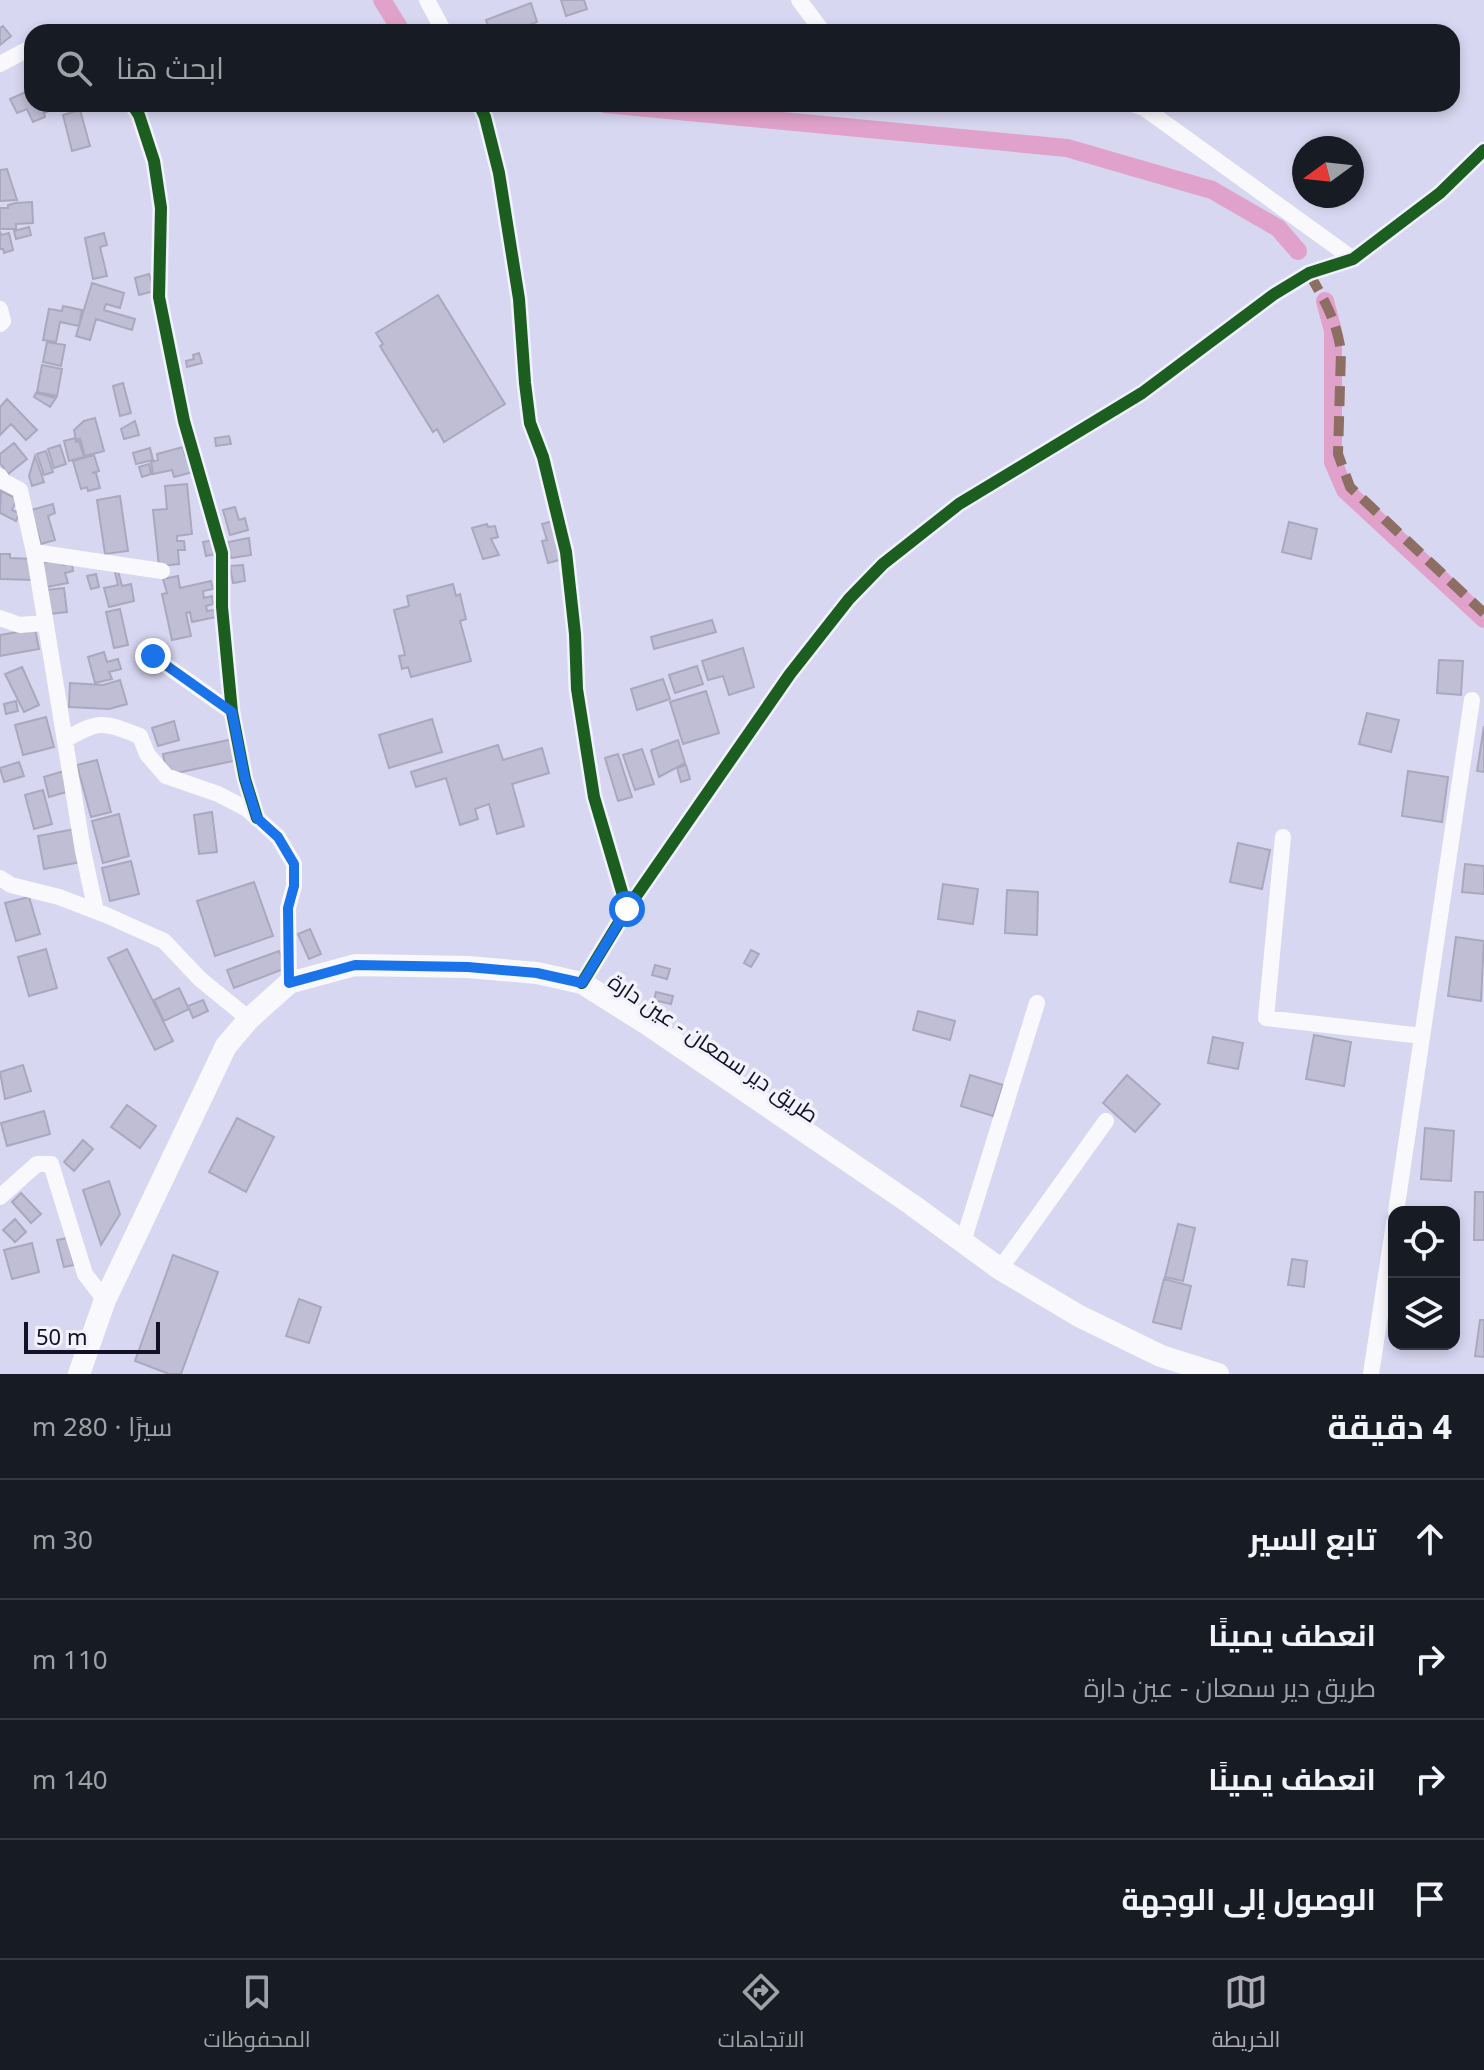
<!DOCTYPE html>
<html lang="ar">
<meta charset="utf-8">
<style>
:root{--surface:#171b24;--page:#242831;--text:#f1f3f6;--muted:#9ea1a6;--line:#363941;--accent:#adacb8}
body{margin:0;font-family:"Noto Sans",Cairo,sans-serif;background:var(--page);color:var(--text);direction:rtl}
.controls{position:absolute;right:24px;bottom:24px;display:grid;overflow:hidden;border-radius:16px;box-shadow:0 4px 12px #0003}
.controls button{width:72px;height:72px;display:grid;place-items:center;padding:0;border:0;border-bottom:2px solid var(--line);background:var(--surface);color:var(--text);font:40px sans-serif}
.compass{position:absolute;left:1292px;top:136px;width:72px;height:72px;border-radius:50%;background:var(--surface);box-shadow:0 4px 12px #0003;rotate:255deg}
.scale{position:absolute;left:24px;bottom:20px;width:136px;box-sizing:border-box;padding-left:8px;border:4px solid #141126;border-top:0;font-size:22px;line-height:28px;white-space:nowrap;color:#141126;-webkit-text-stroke:6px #f2f1fe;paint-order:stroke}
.stop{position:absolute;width:24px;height:24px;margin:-18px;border:6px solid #1a73e8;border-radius:50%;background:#fff}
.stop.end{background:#1a73e8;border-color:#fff;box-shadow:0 2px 8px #0008}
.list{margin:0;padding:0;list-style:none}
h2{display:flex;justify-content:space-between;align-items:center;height:104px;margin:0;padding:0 32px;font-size:34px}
h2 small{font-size:26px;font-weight:400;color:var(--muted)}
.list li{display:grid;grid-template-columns:52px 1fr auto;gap:24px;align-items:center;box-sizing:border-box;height:120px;padding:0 32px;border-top:2px solid var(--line)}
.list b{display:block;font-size:30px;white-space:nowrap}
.list p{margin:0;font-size:26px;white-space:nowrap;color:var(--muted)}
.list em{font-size:26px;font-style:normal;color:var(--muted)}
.icon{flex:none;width:44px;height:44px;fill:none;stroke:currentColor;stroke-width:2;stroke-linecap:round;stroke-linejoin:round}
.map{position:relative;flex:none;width:1484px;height:1374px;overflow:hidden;direction:ltr}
.search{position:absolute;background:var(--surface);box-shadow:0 4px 12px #0003;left:24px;right:24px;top:24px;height:88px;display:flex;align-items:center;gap:20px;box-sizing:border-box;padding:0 28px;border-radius:24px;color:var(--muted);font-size:30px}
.sheet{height:584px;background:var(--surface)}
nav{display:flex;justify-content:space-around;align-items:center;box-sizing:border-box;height:112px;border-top:2px solid var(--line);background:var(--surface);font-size:22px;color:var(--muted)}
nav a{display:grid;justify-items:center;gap:4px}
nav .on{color:var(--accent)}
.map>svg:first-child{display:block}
</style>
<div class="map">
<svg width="1484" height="1374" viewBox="0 0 1484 1374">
<rect width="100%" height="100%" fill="#d8d7f1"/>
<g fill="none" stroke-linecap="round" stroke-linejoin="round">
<path stroke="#e0a2ca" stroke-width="18" d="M382,0L402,32
M605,104L1067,148L1212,190L1278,228L1298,251
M1325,301L1333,331V462L1345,490L1484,619"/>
</g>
<path fill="#bfbed4" stroke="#aaa8be" stroke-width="2" d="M561,0H584L587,9L566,16Z
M531,3L537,22L510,32H490L486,20Z
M3,26L11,36L0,45V28Z
M30,90L32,104H48L51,110L44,113L45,117L33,122L27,109L17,113L10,99Z
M80,110L90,146L72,151L63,115Z
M7,169L17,200L0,201V170Z
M32,202L33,223L16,224V229H0V208H8V205L16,203Z
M29,227L31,235L16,239L14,231Z
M0,231L1,235L9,233L13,250L4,253L3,249H0Z
M104,233L107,245L100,247L107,276L93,279L85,238Z
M149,274L154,291L139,295L135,278Z
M92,283L124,293L120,308L106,304L104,310L135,319L132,330L96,319L90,340L76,336Z
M438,295L505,404L444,442L437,429L433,432L380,346L383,344L376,333Z
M63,306L82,310L79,326L60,322L56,342L43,340L49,309L62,311Z
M47,342L65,345L61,366L43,362Z
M199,353L202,363L187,367L186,361L194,359L193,355Z
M42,365L62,369L57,396L37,392Z
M123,383L131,413L120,416L113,386Z
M36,393L56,398L50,407L34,397Z
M7,399L37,430L26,440L11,424L0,435V407Z
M95,418L104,451L85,456L80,439L76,440L74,430L84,421Z
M135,421L139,435L124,439L121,429Z
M229,436L231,444L216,446L215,438Z
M75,438L76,442L79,441L84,457L69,461L64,441Z
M14,443L27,459L8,474L0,463V454Z
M60,445L66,464L54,468L48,449Z
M183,447L185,455L188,454L193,472L174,477L172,470L153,474L151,462L158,460L157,454Z
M150,448L153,460L136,464L133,453Z
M46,451L53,472L44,475L37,454Z
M94,455L99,471L92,473H96L100,488L88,491L87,487L81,489L73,461Z
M35,456L44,482L32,486L29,476Z
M149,464L151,474L142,477L139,467Z
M187,484L192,534L177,536V541H184L185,550H178L179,564L159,566L153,510L167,509L165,486Z
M1,491L17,499L12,510L19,513L16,521L0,513Z
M120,496L128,551L105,554L97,500Z
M53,504L55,513L48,516L55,540L41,544L31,510Z
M235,507L239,520L245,518L248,530L230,535L223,510Z
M553,521L563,559L548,563L542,541L547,540L542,524Z
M1289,522L1317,529L1311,559L1282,552Z
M487,524L488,527L495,526L498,537L491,539L499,555L483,559L472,528Z
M249,538L251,555L231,558L228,542Z
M214,540L216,554L206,556L203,542Z
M0,554H10V558L33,559V580L0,579Z
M62,558L63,565L72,563L73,571L65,573L68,583L47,587L41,563Z
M243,565L245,581L233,583L230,566Z
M117,567L122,586L131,584L134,601L109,607L104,588L118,585L114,568Z
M96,574L99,587L91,589L87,576Z
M178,576L180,588L211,581L213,589L203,591L204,598L212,596L213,604L206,606L207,611L214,610L216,617L192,622L190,612L186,613L191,636L172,640L162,594L167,593L163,579Z
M453,584L456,596L460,594L466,619L460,621L471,661L411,677L408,667L402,669L399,656L405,655L394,610L409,606L407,596Z
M64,588L67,612L49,614L46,590Z
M120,609L128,645L114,648L106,612Z
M712,620L716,632L654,649L651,637Z
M35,629L39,649L0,656V635Z
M743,648L754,687L729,695L723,676L708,680L702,661Z
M104,652L107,662L118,659L121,669L109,672L112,679L95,683L88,657Z
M1439,660L1463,661L1461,695L1437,693Z
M697,666L703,684L675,693L669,675Z
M22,667L39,705L24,712L5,674Z
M663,679L670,699L637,710L631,689Z
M120,680L127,704L109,709L69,707L70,683L103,685Z
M706,691L719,733L683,744L670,702Z
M16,701L18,711L6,714L4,704Z
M1367,713L1399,720L1391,752L1359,744Z
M46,717L54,747L23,755L15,725Z
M432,719L442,752L389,768L379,735Z
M174,721L179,740L158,746L152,728Z
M1484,726V772L1477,771Z
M233,739L238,760L167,775L163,754Z
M678,740L685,763L659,777L651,750Z
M498,745L503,760L542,748L549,773L512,784L524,826L497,834L489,804L475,809L478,819L460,825L446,778L416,787L411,772Z
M642,749L654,784L635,790L623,755Z
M618,754L632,797L618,801L605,758Z
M97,760L111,812L91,817L77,765Z
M19,762L24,776L4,782L0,768Z
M686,765L690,779L681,782L677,768Z
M64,771L70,791L49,797L44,777Z
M1408,771L1448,777L1442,822L1402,816Z
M43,790L52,824L34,829L25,795Z
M212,812L217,852L199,854L194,815Z
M119,814L129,856L103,863L92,821Z
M75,829L81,862L44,869L38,836Z
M1238,843L1270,850L1262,889L1230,882Z
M131,861L139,894L110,901L102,868Z
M1465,864L1484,866V894L1462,892Z
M254,882L273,936L215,956L197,901Z
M943,884L978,889L973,924L938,919Z
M1007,890L1038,892L1037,935L1005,933Z
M29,897L40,934L16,941L5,903Z
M310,929L321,954L309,959L298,934Z
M1456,937L1484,941L1481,1001L1448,996Z
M46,949L57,988L29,996L18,957Z
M127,949L173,1041L155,1050L108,958Z
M751,950L759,954L751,967L744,963Z
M279,951L286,968L234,988L227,970Z
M655,965L670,969L667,979L652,975Z
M179,988L189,1009L164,1021L154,1000Z
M656,992L673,996L671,1004L654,1000Z
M203,1000L208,1011L193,1018L188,1006Z
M918,1011L955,1021L950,1040L913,1030Z
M1314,1035L1351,1042L1344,1086L1306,1079Z
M1213,1037L1243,1043L1238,1069L1208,1063Z
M23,1065L31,1091L5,1099L0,1072Z
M970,1075L1003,1085L993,1116L961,1106Z
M1127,1075L1160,1104L1135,1132L1103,1103Z
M127,1105L156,1126L140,1148L111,1127Z
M44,1111L50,1134L7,1146L1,1123Z
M237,1118L274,1137L246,1192L209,1172Z
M1425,1128L1454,1131L1451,1181L1421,1179Z
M83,1140L93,1149L74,1171L64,1162Z
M109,1181L120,1214L101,1245L83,1190Z
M1475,1192H1484V1240H1474Z
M21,1193L41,1214L31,1223L12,1202Z
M15,1219L26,1232L15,1242L3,1230Z
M1178,1224L1195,1228L1183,1281L1165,1277Z
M67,1238L74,1265L64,1267L57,1240Z
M32,1243L39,1272L12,1279L4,1250Z
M173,1255L218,1272L181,1374H169L135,1361Z
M1292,1259L1307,1261L1304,1287L1288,1285Z
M1164,1279L1191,1286L1181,1329L1153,1322Z
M299,1299L321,1307L309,1343L286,1336Z
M1480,1320H1484V1357L1475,1356Z"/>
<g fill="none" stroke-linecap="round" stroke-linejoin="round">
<path stroke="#f9f9fd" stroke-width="16" d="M427,0L444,32
M799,0L823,32
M0,64L32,47
M132,104L139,115L154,161L161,208L159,297L184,421L222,553V607L232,712L245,779L257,818
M479,104L485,117L499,173L519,299L525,383L530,423L543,457L566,552L575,634L577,689L594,797L627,909
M1132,104L1144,108L1353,259
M0,309L3,321L0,324
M0,476L3,481L20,490L34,552L83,851L96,911
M34,552L162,571
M0,618L20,625L44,623
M153,656L232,712
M65,740C100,719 103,722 140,736L147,754L166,776L218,794L247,809L278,837L294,864V886L288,908L289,983
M1283,837L1266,1018L1422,1036
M0,878L11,885L59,897L106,915L164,941L200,979L249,1019
M582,983L627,909L790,674L849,599L883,564L959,504L1142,393L1273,295L1309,273L1353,259L1440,193L1484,150
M0,1197L37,1164H51L85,1274L105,1300
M1396,1212L1472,700
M963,1242L1037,1003
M1000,1269L1106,1121
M1371,1374L1394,1223"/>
<path stroke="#f9f9fd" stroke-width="22" d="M79,1374L105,1300L226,1046L249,1019L289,983L355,965L468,967L537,973L582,983L647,1024L911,1204L1000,1269L1079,1316L1161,1356L1218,1374"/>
<path stroke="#8d6e63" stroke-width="10" stroke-dasharray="20 10" stroke-linecap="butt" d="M1309,273C1324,300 1337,321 1341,352L1338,454L1350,487L1484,613"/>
<defs>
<path id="cycleway" d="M132,104L139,115L154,161L161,208L159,297L184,421L222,553V607L232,712L245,779L257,818
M479,104L485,117L499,173L519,299L525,383L530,423L543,457L566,552L575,634L577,689L594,797L627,909
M582,983L627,909L790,674L849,599L883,564L959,504L1142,393L1273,295L1309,273L1353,259L1440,193L1484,150"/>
</defs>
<use href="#cycleway" stroke="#f2f1fe" stroke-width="17"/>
<use href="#cycleway" stroke="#1b5e20" stroke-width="12"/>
</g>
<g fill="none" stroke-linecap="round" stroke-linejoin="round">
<path stroke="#1a73e8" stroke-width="10" d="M153,656L232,712L245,779L257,818L278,837L294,864V886L288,908L289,983L355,965L468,967L537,973L582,983L627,909"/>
</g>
<g text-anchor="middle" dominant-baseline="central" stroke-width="7" stroke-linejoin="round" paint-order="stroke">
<g font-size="22" fill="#141126" stroke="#f2f1fe">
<text transform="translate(714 1047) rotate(34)">طريق دير سمعان - عين دارة</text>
</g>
</g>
</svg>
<div class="controls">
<button><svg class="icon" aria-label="locate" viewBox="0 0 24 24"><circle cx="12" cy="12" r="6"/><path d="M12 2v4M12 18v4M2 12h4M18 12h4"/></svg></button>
<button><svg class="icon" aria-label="layers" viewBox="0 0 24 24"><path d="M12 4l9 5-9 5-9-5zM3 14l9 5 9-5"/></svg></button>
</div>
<svg class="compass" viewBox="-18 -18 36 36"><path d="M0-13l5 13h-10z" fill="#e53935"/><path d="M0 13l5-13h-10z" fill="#9ea1a6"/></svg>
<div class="scale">50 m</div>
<div class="stop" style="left:627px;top:909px"></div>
<div class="stop end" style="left:153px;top:656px"></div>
<div class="search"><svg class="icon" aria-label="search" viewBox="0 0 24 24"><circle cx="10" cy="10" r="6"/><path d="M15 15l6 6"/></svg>ابحث هنا</div>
</div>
<section class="sheet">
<h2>4 دقيقة<small>سيرًا · 280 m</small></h2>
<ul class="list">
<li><svg class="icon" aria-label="ahead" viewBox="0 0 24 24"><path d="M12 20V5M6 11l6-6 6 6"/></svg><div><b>تابع السير</b></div><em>30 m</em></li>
<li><svg class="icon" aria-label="right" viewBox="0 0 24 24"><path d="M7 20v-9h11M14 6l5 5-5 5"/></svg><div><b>انعطف يمينًا</b><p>طريق دير سمعان - عين دارة</p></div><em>110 m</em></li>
<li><svg class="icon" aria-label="right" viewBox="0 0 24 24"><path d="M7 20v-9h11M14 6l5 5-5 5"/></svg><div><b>انعطف يمينًا</b></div><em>140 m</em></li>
<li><svg class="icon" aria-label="arrive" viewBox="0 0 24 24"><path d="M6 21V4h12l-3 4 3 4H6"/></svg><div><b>الوصول إلى الوجهة</b></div></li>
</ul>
</section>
<nav>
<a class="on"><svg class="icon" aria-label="map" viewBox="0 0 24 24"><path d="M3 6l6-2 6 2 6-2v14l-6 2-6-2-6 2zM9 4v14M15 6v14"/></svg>الخريطة</a>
<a><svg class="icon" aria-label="directions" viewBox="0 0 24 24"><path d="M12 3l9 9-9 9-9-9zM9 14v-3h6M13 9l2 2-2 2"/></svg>الاتجاهات</a>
<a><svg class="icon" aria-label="saved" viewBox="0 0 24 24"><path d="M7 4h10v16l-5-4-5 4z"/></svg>المحفوظات</a>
</nav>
